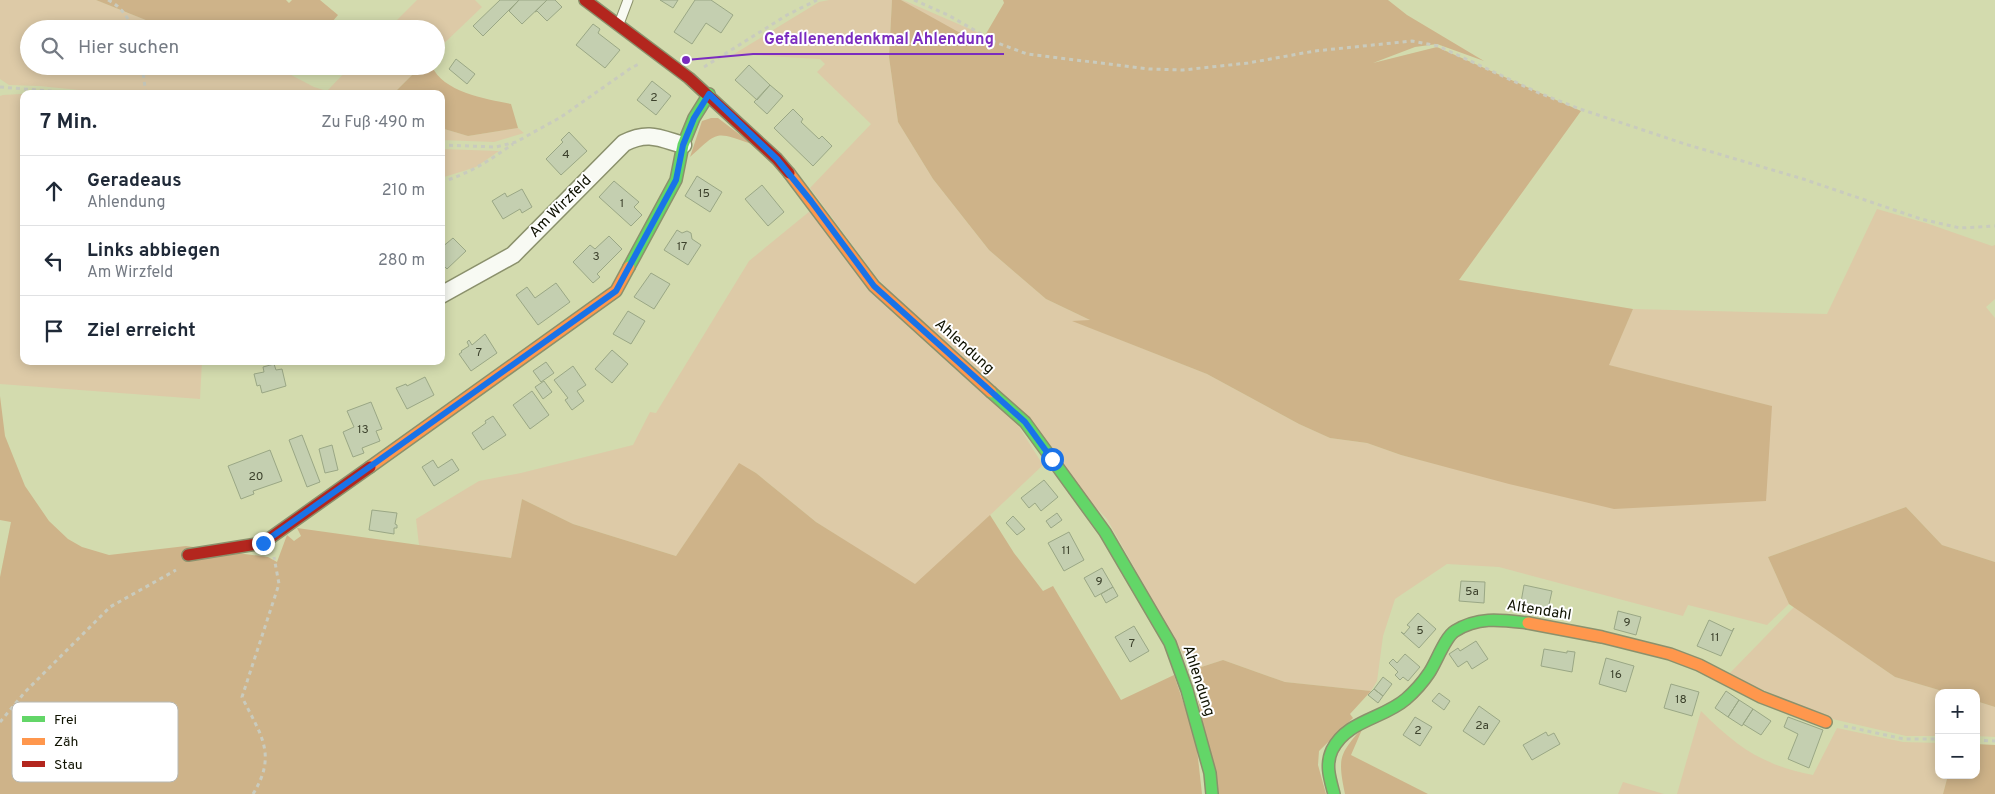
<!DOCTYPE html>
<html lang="de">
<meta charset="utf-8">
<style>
:root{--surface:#fff;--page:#f2f2f3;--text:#1f2937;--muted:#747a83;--line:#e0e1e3}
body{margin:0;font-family:Overpass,sans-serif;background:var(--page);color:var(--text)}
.controls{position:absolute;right:15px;bottom:15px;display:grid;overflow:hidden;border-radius:10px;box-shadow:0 2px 12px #0003}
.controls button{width:45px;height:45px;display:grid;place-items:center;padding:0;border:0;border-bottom:1px solid var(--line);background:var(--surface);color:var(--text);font:25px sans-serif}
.stop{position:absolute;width:15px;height:15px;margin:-11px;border:4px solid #1a73e8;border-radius:50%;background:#fff}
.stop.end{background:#1a73e8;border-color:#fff;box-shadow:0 1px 5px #0008}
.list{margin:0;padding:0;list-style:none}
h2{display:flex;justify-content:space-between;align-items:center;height:65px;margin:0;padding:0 20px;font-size:21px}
h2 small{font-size:16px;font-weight:400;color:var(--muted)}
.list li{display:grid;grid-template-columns:32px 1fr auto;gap:15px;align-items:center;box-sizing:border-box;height:70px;padding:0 20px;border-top:1px solid var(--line)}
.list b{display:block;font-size:19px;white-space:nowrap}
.list p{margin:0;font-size:16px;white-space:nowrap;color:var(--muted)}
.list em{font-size:16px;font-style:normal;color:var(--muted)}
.icon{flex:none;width:28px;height:28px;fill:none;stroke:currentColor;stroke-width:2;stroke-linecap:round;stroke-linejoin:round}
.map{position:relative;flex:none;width:1995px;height:794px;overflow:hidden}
.search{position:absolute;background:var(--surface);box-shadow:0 2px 12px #0003;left:20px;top:20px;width:425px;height:55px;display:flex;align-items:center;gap:12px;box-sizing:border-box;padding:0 18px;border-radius:28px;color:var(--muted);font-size:19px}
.panel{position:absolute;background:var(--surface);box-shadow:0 2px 12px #0003;left:20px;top:90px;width:425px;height:275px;border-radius:10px}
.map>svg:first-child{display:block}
</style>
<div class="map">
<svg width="1995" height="794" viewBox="0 0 1995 794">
<rect width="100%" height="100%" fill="#d3dbae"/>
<path fill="#ddcaa7" d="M0,0H96L168,29H29V66H274L314,87L327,91L351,66H421L393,94H118L39,86L9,85L0,79Z
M417,0H475L482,7L436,51V29H388Z
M829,0H892L889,57L898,122L933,179L989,250L1046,299L1092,321H1073L1207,374L1299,424L1330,438L1367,443L1401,455L1544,492L1771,406L1608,365L1633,309L1827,314L1877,209L1929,224L1992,246L1995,245V299L1986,307L1995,318V562L1942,545L1906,507L1768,557L1789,604L1767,625L1688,605L1683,616L1499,567L1447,564L1395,599L1383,636L1377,681L1371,691L1285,682L1223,660L1192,670L1107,519L877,278L810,188L871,124L817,72L825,64L820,59L734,54L819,2Z
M901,0H903L986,36L980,45Z
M40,93L52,94H24V361H202L200,399L0,384V96L3,95Z
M441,128L468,136L518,128L524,133L494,142L441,140Z
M441,149L499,151L476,167L441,178Z
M810,211L1019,427L1043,465L949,554L915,585L816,522L756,473L739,464L676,556L573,524L522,499L511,558L419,545L416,519L479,481L521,473L633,445L650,412L656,413L749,261Z
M1794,607L1895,677L1949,693H1939V736H1906L1828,718L1728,675Z
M1976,701L1995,707V737L1976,736Z
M1701,711C1737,747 1762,765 1813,775L1837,728L1903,742L1939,743V775H1948L1943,794H1677Z
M1623,782L1664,794H1618Z"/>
<path fill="#ceb389" d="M96,0H286L289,3L292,0H320L338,15L326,29H168Z
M892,0H901L980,44L1004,3L1003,0H1388L1407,15L1484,61L1437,44L1415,47L1373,63L1437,47L1581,111L1459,280L1633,309L1609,365L1772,406L1766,501L1614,509L1509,484L1401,455L1367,443L1330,438L1299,424L1207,374L1072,321L1090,320L1046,299L989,250L933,179L898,122L889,57Z
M421,66H432C442,92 487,99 511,104L518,128L468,136L441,128V94H393Z
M711,118H718L752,144C714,131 719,131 690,157L702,121Z
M0,396L5,436L25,486L49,521L68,539L82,547L109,555L186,546L268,557L277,562L287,535L294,541L301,536L297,528L511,558L522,499L573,524L676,556L739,463L756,473L816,522L915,584L990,515L1014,553L1043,591L1053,586L1121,700L1174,675L1196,740L1202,794H0V577L11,522L0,520Z
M1906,507L1942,545L1995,562V707L1976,701V693H1949L1895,677L1789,604L1768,557Z
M1223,660L1285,682L1371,691L1350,714L1353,718L1319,751L1318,765L1326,794H1217L1192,670Z
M1364,725L1351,755L1428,794H1345C1337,755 1340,755 1364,725Z
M1976,744L1995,745V794H1943L1948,775H1976Z"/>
<path fill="#c4cfb0" stroke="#9aa785" d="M500,0H519L483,36L473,26Z
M519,0H547L522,24L509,11Z
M547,0H555L562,7L547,21L537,11L535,12Z
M660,0H678L673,8Z
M695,0H711L733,15L721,33L706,23L692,44L674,32Z
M593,24L600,29L598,33L620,50L605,68L576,45Z
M456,59L475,74L467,84L449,69Z
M749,65L770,85L757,100L735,80Z
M652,81L671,96L656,115L637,100Z
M770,85L783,96L767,114L754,102Z
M793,109L803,119L801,122L819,139L822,136L832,146L813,166L774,128Z
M569,132L587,151L561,175L546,159L563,142L561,140Z
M697,176L722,192L710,212L685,196Z
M614,181L639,202L634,207L642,215L631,226L599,197Z
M762,185L784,212L768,226L745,199Z
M522,189L532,207L522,213L520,209L503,219L492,201L505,193L507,197Z
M677,230L682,233L687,231L691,233L692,239L701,245L688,265L664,250Z
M609,236L622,249L597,274L600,277L593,283L573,262L590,245L595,249Z
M453,238L466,251L447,269L441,263V248Z
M651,273L670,284L654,309L634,297Z
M556,283L570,302L538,325L516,295L527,287L535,298Z
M628,311L645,321L631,344L613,334Z
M485,334L497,353L471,371L459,354L462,352L461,351L469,346L467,342L469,340L472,345Z
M612,350L628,364L612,383L595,369Z
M546,362L554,373L541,382L533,371Z
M274,364L276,370L282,369L286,386L262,393L260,385L257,386L254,374L264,372L263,367Z
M573,366L586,385L577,391L584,401L572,410L565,400L568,398L554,380Z
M425,377L434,395L407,409L396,388L406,384L407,386Z
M544,381L552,392L543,399L535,387Z
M532,391L549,415L530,429L513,405Z
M371,402L382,429L376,431L380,441L362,448L364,453L353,457L343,432L354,427L347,411Z
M493,416L506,435L483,450L472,433L486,423L485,421Z
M302,435L320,482L307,487L289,440Z
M332,445L338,470L325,473L319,449Z
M270,450L282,481L253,491L254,494L241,499L228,466Z
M452,459L459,470L434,486L422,467L433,460L438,468Z
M1044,480L1058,497L1041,511L1035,503L1029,508L1021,498Z
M372,510L397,513L395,524L397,525V528H394V534L369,530Z
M1057,513L1062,520L1051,528L1046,521Z
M1013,516L1025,529L1017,535L1006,523Z
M1069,532L1084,560L1064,571L1048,543Z
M1102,568L1113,587L1095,597L1084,578Z
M1461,581L1485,582L1484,603L1459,601Z
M1524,585L1552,591L1547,613L1520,608Z
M1113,587L1118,596L1106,603L1101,594Z
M1618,611L1641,617L1636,635L1614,629Z
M1418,613L1436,629L1419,648L1401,632L1404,634L1410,627L1407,625Z
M1709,620L1732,631L1734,628L1721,656L1697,646Z
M1134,626L1149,651L1130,662L1115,637Z
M1476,641L1488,659L1472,669L1467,661L1458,667L1449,654L1458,648L1460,651Z
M1544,649L1567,653V651L1575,652L1572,672L1541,666Z
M1405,654L1420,667L1408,681L1403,677L1400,680L1395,675L1398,672L1389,663L1393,659L1397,663Z
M1606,658L1634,666L1626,692L1599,684Z
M1383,677L1392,684L1383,696L1374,689Z
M1671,684L1699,692L1692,716L1664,708Z
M1374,689L1383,696L1378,703L1368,695Z
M1726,691L1739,700L1728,717L1715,708Z
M1439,693L1450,701L1444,710L1432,701Z
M1739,700L1753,709L1742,726L1728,717Z
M1479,706L1500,721L1484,745L1463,731Z
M1753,709L1771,721L1761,735L1743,724Z
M1415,717L1432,727L1420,746L1403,735Z
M1788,717L1823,730L1809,768L1788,759L1798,734L1784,727Z
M1546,732L1548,736L1554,733L1560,744L1532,760L1523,745Z"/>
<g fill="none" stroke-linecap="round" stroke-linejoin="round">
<defs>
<path id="lane" d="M619,24L628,0"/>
<path id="street" d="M441,295L513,255L624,143C648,131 659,138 683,145"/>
<path id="fast" d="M629,267L676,180L683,145L694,118L709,94
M991,392L1025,422L1105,532L1170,643L1187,690L1210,773L1212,794
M1334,794C1330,779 1325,765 1332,750C1347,720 1383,719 1406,699C1414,692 1423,682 1429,673C1436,663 1445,637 1455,631C1479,616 1502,620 1528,623"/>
<path id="slow" d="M789,173L874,286L991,392
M370,467L616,291L629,267
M1528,623L1602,637L1670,654L1699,665L1761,697L1826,722"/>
<path id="jam" d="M585,0L689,78L777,159L789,173
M188,555L263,543L370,467"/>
</defs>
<use href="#lane" stroke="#8b916c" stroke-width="11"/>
<use href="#street" stroke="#8b916c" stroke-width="19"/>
<use href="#fast" stroke="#8b916c" stroke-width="14"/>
<use href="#slow" stroke="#8b916c" stroke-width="14"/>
<use href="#jam" stroke="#8b916c" stroke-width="14"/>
<path stroke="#c9cbbe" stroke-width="3" stroke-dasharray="4 4" stroke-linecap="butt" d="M108,0C120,6 128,16 132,29
M914,0L948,15L995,42L1027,54L1149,69L1183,70L1248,63L1315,51L1412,41L1438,46L1539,93L1580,109L1685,144L1803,179L1921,219L1960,228L1995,226
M142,66L146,94
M704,67L787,15L817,0
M0,87L88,94
M441,145L496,147L516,142L561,117L631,68L639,64
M441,182C469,174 490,160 513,144
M0,722L25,692L110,607L176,570
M1844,726L1904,739H1939
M1976,740L1995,741
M253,794C278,754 260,734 242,697L279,584L274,557"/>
<use href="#lane" stroke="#f8faf3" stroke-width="9"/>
<use href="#street" stroke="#f8faf3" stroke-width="16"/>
<use href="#fast" stroke="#63d668" stroke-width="11"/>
<use href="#slow" stroke="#ff974d" stroke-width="11"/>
<use href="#jam" stroke="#b3261e" stroke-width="11"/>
</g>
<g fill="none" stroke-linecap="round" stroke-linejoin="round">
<path stroke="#1a73e8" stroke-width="6" d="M263,543L616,291L676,180L683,145L694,118L709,94L777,159L811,201L874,286L1025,422L1052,459"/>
</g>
<g text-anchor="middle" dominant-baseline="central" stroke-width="4" stroke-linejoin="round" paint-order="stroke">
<g font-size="12" fill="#3c412c">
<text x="654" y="98">2</text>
<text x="566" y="155">4</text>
<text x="704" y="194">15</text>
<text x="622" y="204">1</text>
<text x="682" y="247">17</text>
<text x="596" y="257">3</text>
<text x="479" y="353">7</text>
<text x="363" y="430">13</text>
<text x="256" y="477">20</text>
<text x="1066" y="551">11</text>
<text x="1099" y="582">9</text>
<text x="1472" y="592">5a</text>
<text x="1627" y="623">9</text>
<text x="1420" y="631">5</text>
<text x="1715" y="638">11</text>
<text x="1132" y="644">7</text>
<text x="1616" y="675">16</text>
<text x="1681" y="700">18</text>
<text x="1482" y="726">2a</text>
<text x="1418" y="731">2</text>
</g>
<g font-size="15" fill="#0f1200" stroke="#fff">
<text transform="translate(561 207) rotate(-45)">Am Wirzfeld</text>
<text transform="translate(964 347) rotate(42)">Ahlendung</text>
<text transform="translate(1539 611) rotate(9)">Altendahl</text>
<text transform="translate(1198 681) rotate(72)">Ahlendung</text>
</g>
</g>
<rect x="12" y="702" width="166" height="80" rx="8" fill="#fff" stroke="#b7b8b2" stroke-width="1"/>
<rect x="22" y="716" width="23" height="6" fill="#63d668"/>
<rect x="22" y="738" width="23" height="7" fill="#ff974d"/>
<rect x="22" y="761" width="23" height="6" fill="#b3261e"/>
<g font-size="14" fill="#0f1200">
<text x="54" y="724">Frei</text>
<text x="54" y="746">Zäh</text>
<text x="54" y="769">Stau</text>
</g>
<path fill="none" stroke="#7b2cbf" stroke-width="2" d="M686 60L753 54H1004"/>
<circle fill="#7b2cbf" stroke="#fff" stroke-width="2" cx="686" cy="60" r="5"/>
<g font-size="16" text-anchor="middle" font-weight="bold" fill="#7b2cbf" stroke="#fff" stroke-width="4" stroke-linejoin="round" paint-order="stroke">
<text x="879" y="44">Gefallenendenkmal Ahlendung</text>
</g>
</svg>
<div class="controls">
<button>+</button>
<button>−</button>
</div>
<div class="stop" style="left:1052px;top:459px"></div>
<div class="stop end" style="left:263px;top:543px"></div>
<div class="search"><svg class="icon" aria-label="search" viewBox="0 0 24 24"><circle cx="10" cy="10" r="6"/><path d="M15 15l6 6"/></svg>Hier suchen</div>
<section class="panel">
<h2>7 Min.<small>Zu Fuß · 490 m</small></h2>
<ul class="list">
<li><svg class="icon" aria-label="ahead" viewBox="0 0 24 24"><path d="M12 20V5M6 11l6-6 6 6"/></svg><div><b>Geradeaus</b><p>Ahlendung</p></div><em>210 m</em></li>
<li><svg class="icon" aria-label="left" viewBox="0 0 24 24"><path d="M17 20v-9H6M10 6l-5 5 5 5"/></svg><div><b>Links abbiegen</b><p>Am Wirzfeld</p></div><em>280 m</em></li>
<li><svg class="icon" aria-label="arrive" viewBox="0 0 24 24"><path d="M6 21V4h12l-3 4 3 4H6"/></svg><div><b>Ziel erreicht</b></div></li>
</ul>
</section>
</div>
